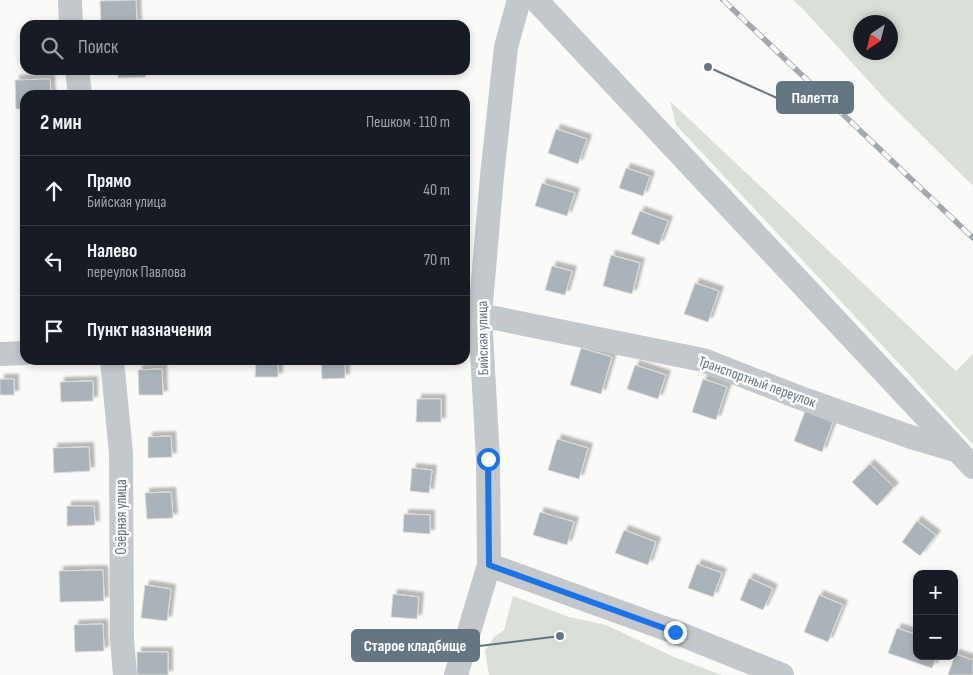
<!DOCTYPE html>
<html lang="ru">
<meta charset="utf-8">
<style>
:root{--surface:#171b24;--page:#242831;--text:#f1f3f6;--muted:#9ea1a6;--line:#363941}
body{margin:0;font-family:"Sofia Sans Condensed",sans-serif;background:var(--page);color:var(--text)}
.controls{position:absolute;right:15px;bottom:15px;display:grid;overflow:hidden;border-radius:10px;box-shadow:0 2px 8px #0003}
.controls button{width:45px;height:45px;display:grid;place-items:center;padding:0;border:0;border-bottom:1px solid var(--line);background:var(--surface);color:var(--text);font:25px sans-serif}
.compass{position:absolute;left:853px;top:15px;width:45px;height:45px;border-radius:50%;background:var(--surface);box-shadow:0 2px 8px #0003;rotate:215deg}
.stop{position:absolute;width:15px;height:15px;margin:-11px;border:4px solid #1a73e8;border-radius:50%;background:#fff}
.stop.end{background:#1a73e8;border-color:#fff;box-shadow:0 1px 5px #0008}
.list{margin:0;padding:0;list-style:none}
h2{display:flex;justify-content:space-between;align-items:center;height:65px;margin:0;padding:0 20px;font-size:21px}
h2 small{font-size:16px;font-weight:400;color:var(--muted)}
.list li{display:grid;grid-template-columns:32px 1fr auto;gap:15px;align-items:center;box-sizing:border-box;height:70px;padding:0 20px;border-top:1px solid var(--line)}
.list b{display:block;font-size:19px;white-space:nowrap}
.list p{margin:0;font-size:16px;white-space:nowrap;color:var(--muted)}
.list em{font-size:16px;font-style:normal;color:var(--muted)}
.icon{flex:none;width:28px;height:28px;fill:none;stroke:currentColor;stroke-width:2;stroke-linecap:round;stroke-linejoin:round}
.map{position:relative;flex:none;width:973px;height:675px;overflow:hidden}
.search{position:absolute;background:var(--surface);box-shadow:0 2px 8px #0003;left:20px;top:20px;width:450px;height:55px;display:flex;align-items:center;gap:12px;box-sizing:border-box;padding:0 18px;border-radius:15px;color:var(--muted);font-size:19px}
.panel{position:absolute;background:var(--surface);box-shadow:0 2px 8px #0003;left:20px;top:90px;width:450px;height:275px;border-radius:15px}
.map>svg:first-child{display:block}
</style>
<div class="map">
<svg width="973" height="675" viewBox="0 0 973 675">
<defs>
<filter id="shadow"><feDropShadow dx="4.5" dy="-4.5" stdDeviation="1" flood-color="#0004"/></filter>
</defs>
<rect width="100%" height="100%" fill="#fafaf8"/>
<path fill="#dadfd7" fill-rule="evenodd" d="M793,0H973V186L885,99L803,9ZM890,22V52H860V22Z
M670,101L956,371L973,354V445L907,372L676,125Z
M513,596L569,617L606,625L674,657L722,675H489L485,651L494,637L504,630Z"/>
<path fill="#aab3b9" stroke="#dcdcda" filter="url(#shadow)" d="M136,0L137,24H101L100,1Z
M118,70H146V77L118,78Z
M50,79L51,95H25V109H16L15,80Z
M556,129L587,139L578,164L548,153Z
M626,168L650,176L643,196L619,188Z
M542,183L575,193L567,216L535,206Z
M640,211L668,221L659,245L631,234Z
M611,255L640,263L632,294L603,286Z
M552,266L572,271L565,295L545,290Z
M695,283L719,291L708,322L684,314Z
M581,348L612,357L601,394L570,385Z
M256,360H278V377H255Z
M321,360H345V378L322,379Z
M417,360H443V362L417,363Z
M635,365L666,375L658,399L627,389Z
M162,369L163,395H139L138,370Z
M0,379H14V395H0Z
M703,379L727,387L716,420L692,412Z
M93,381V401L61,402L60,382Z
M417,399H441V422H416Z
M805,411L833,422L822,452L794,441Z
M171,436L172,457L148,458V437Z
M557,439L588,448L579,479L548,470Z
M89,447L90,471L54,473L53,448Z
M870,464L894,487L877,506L852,482Z
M412,468L432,470L429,493L410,491Z
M171,492L173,518L147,519L145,493Z
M67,506H94L95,525L67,526Z
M540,512L574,522L567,545L533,535Z
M404,514L430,515V534L403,532Z
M917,521L936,535L920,556L902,542Z
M624,530L656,542L648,565L615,553Z
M697,564L722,573L713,597L688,588Z
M103,570L104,601L60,602L59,571Z
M749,578L773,589L763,610L740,600Z
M145,585L171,589L167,621L141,618Z
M393,594L419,597L417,619L391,617Z
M819,595L843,605L828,642L804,632Z
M103,624L104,651L75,652L74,625Z
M897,628L917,635V656H937L932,668L888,653Z
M137,652H168V675H137Z
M955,654L973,660V675H948Z"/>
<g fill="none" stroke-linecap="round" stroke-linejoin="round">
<path stroke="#c3c8cc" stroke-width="24" d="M70,0L71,25
M536,0L973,467
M77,70L80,95
M467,316L480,315L703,360L798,397L911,437L955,450
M0,354L25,353
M112,360L121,453L122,639L125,675
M489,565L675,632L782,675
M456,675L489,565L488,459L480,315L492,176L506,47L519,0"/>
<defs>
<path id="rail" d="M723,0L973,238"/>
</defs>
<use href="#rail" stroke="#a2aab0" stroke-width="5.5"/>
<use href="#rail" stroke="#fff" stroke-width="4" stroke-dasharray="11" stroke-linecap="butt"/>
</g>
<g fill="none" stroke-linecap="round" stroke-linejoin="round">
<path stroke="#1a73e8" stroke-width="6" d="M488,459L489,565L675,632"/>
</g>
<g text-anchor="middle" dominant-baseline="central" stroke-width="5" stroke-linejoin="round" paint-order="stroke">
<g font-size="15" fill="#657683" stroke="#fff">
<text transform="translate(483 338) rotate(-91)">Бийская улица</text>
<text transform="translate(757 382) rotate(20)">Транспортный переулок</text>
<text transform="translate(121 517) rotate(-90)">Озёрная улица</text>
</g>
</g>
<path fill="none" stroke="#657683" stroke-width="2" d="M708 67L777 98M560 636L479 646"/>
<g fill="#657683" stroke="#fff" stroke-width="2">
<circle cx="708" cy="67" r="5"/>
<circle cx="560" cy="636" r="5"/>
</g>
<g fill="#657683" stroke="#657683" stroke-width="2">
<rect x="777" y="82" width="76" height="31" rx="5"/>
<rect x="352" y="630" width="127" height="31" rx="5"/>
</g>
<g font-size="16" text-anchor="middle" font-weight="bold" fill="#fff">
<text x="815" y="103">Палетта</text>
<text x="415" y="651">Старое кладбище</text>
</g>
</svg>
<div class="controls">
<button>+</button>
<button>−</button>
</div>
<svg class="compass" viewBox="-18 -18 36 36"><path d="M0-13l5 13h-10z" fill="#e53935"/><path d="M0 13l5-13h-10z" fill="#9ea1a6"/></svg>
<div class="stop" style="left:488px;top:459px"></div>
<div class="stop end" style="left:675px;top:632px"></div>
<div class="search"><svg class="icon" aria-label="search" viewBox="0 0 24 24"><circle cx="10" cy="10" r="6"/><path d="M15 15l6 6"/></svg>Поиск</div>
<section class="panel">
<h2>2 мин<small>Пешком · 110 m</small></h2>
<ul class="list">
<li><svg class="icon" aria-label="ahead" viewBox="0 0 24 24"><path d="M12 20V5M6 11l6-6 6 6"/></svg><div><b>Прямо</b><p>Бийская улица</p></div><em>40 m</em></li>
<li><svg class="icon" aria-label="left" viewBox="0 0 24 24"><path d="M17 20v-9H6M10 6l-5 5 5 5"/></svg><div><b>Налево</b><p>переулок Павлова</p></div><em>70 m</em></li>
<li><svg class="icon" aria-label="arrive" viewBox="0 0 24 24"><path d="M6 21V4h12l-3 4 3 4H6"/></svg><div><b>Пункт назначения</b></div></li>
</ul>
</section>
</div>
